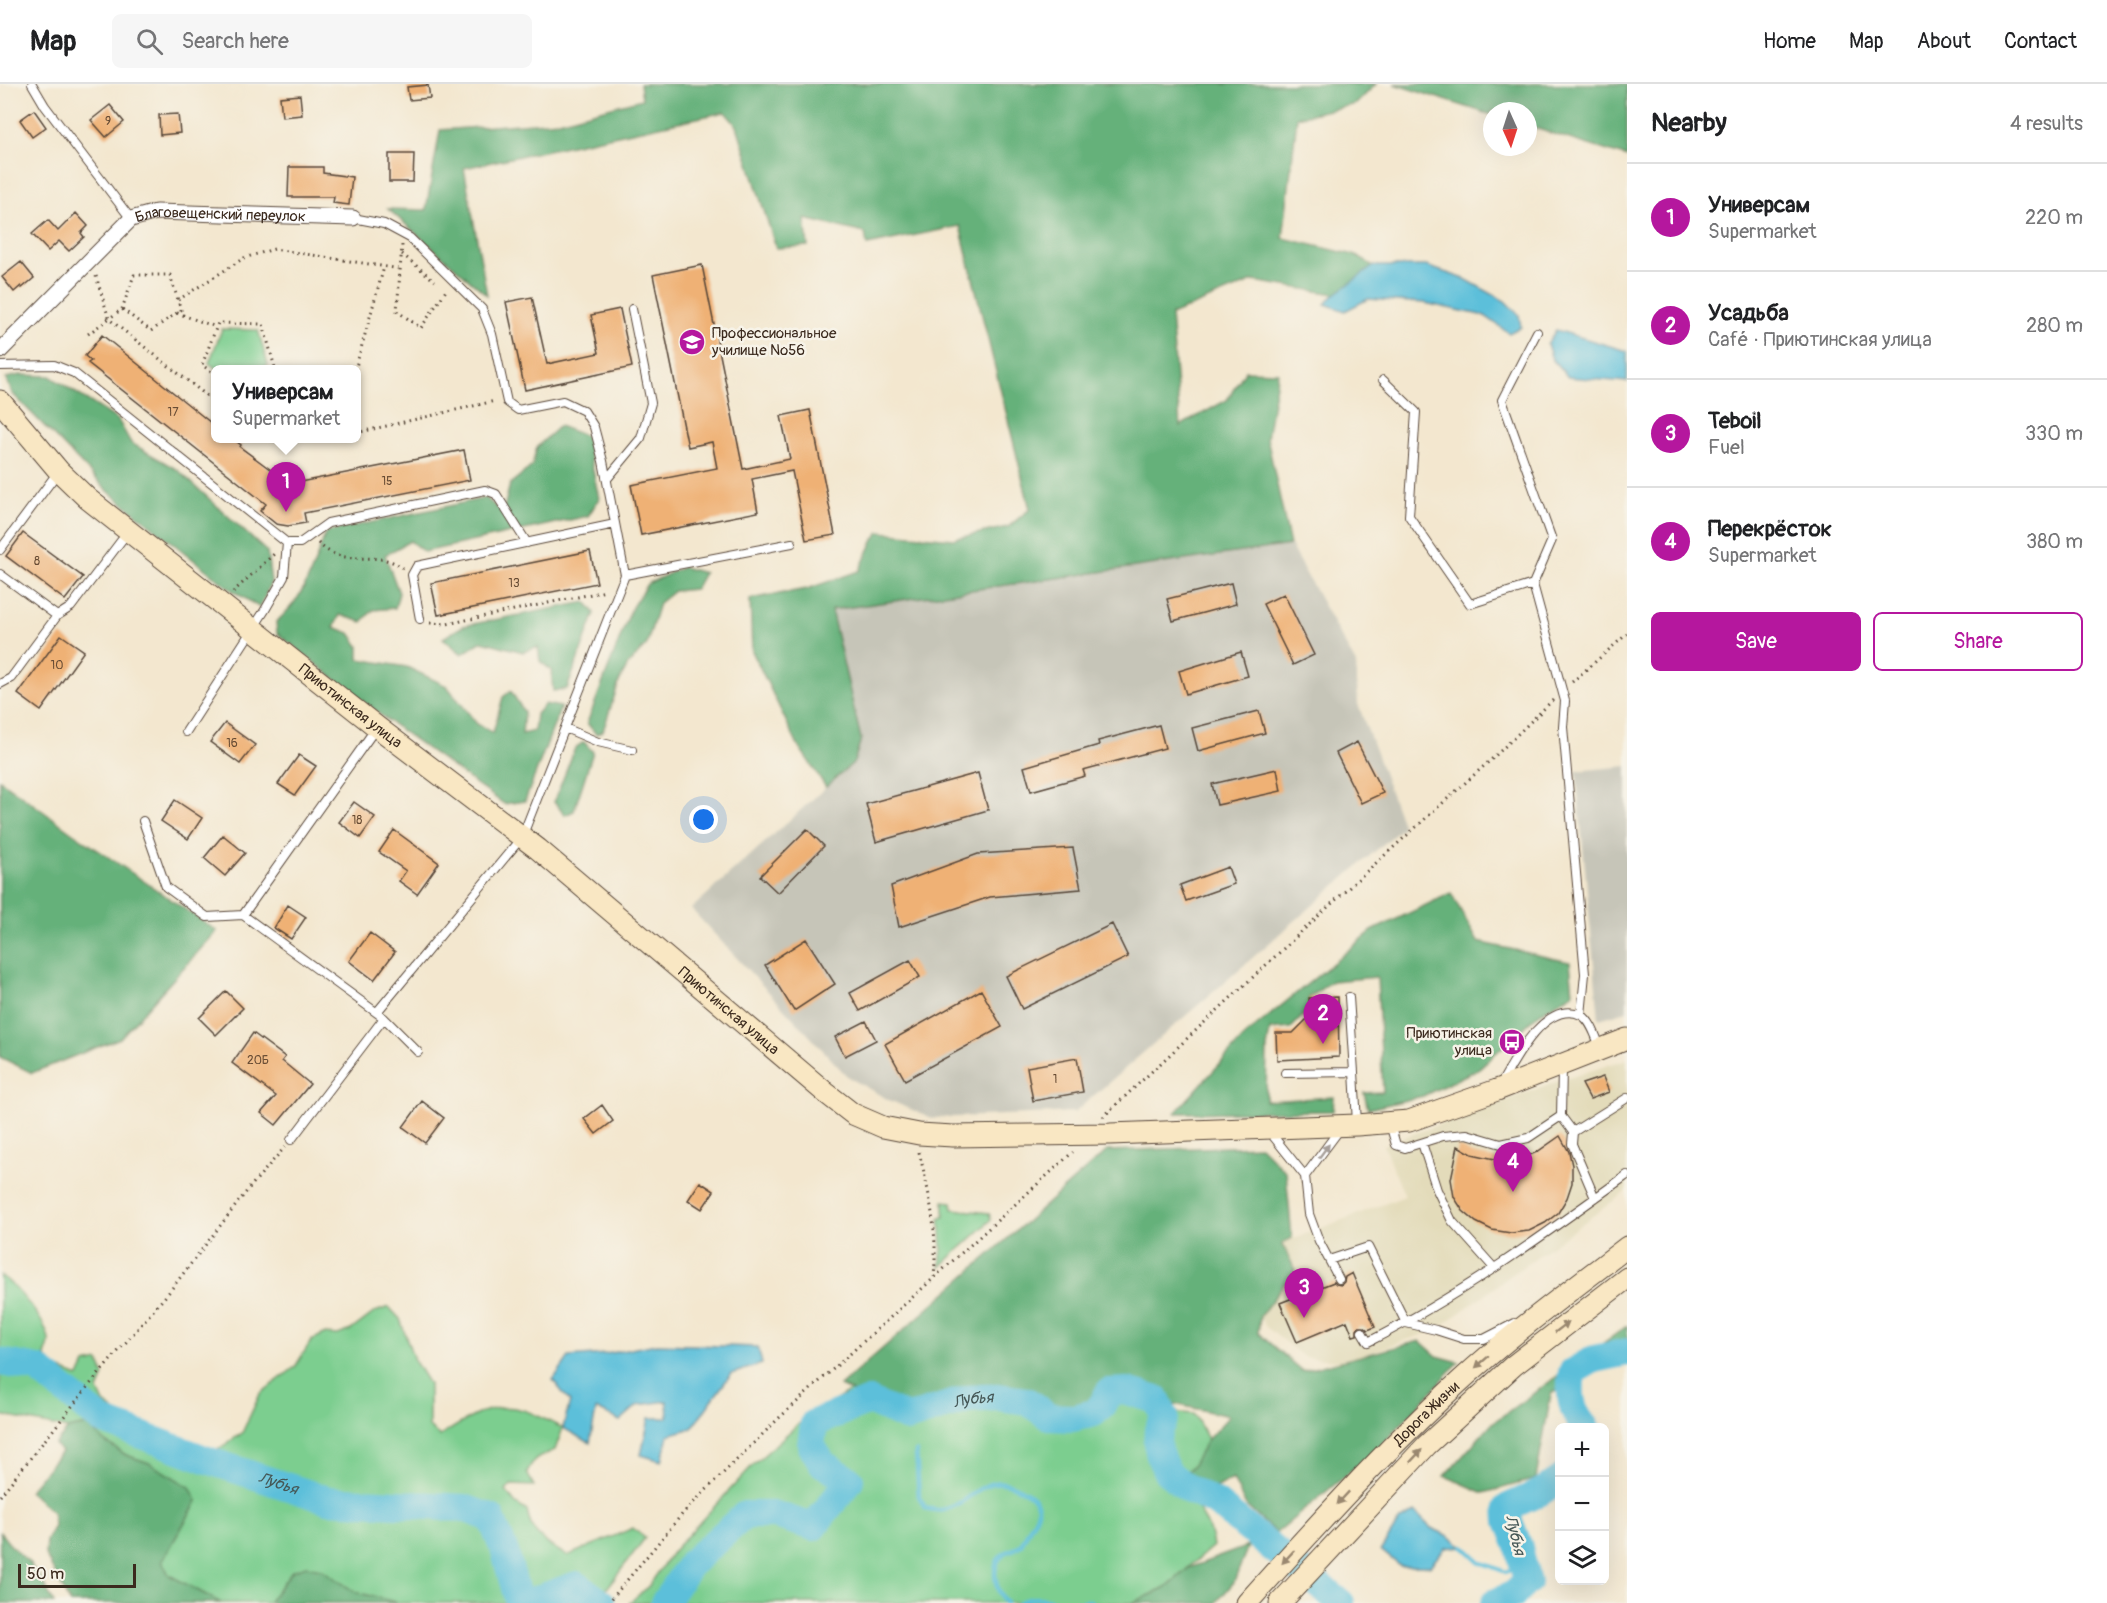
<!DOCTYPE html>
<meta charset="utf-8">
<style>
:root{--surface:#fff;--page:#f6f6f6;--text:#202124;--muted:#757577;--line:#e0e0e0;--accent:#b5179e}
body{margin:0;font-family:Pangolin,sans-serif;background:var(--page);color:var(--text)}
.controls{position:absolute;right:18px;bottom:18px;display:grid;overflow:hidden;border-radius:9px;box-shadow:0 6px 24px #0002}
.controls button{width:54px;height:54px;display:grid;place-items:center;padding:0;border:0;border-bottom:2px solid var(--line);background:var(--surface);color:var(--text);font:30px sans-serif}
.compass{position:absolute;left:1483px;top:18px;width:54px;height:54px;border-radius:50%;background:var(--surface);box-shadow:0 6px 24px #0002;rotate:177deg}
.scale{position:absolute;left:18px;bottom:15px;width:118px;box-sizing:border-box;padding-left:6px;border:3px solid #3b2a1e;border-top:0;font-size:16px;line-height:21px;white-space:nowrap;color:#3b2a1e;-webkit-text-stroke:4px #f7f3e8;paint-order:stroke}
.you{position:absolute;left:704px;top:736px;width:21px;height:21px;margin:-15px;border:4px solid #fff;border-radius:50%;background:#1a73e8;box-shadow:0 0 0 9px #1a73e833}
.badge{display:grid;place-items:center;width:39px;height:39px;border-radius:50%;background:var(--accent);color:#fff;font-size:20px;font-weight:700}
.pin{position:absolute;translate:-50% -50px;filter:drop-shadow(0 2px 3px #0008)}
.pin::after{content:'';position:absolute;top:32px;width:21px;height:18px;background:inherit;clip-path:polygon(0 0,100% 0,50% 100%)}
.popup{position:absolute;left:211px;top:281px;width:150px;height:78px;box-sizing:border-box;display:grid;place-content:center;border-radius:9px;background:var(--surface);filter:drop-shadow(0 2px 4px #0005);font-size:20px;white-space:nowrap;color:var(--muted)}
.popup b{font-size:22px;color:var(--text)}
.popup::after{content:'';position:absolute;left:50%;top:100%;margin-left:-12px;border:12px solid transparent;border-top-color:var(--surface)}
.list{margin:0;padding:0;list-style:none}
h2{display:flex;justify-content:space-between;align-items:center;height:78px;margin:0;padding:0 24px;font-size:26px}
h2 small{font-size:20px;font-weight:400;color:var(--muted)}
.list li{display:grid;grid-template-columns:39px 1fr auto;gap:18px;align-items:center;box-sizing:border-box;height:108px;padding:0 24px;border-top:2px solid var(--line)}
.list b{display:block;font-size:22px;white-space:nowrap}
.list p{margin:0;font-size:20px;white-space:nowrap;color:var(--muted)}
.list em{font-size:20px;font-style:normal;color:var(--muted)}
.actions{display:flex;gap:12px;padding:18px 24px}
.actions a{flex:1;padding:14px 0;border:2px solid var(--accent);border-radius:9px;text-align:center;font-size:21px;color:var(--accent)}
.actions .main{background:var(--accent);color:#fff}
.icon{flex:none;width:33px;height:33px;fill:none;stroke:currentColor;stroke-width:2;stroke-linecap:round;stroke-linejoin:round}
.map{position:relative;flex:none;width:1627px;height:1519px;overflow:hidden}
header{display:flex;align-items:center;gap:36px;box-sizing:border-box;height:84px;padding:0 30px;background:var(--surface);border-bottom:2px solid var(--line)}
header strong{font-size:28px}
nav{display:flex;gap:33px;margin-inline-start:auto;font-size:21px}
.search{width:420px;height:54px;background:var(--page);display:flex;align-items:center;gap:15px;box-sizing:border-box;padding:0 21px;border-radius:9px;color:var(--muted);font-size:22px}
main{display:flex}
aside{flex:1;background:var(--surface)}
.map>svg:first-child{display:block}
</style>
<header>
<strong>Map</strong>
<div class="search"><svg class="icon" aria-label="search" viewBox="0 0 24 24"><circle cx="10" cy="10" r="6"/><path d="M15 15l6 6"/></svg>Search here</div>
<nav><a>Home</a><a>Map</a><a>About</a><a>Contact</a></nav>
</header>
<main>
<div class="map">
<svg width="1627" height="1519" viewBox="0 0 1627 1519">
<rect width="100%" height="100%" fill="#f7f3e8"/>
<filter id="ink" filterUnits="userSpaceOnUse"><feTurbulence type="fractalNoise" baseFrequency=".0167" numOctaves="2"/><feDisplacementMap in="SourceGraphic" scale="12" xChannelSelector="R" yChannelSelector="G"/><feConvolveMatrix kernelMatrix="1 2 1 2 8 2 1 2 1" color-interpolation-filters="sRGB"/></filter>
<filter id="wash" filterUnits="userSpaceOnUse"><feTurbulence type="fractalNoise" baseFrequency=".008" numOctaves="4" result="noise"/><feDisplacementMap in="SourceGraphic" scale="24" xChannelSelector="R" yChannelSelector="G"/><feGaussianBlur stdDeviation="1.35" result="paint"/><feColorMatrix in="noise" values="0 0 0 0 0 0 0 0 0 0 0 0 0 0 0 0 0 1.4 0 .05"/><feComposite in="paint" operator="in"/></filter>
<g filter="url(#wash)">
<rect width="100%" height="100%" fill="#f3e7cf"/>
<path fill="#e3dbba" d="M1627,975V1107L1436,1246L1344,1277L1304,1273L1266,1243L1260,1232L1295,1186L1282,1159L1405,1112L1383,1061L1547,1001Z"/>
<path fill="#c6c5b8" d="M1290,461L1356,580L1358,620L1403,743L1075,1028L931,1034L889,1016L848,993L691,825L854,678L860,655L831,526Z
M1627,682V927L1599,935L1576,687Z"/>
<path fill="#7cce8f" stroke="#5c7c56" stroke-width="1.5" d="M222,245L258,246L268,281L262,285L218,286L209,279Z
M944,1117L952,1118L953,1125L989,1129L991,1136L940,1183L942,1164L940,1134L944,1133Z
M0,1191C15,1201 49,1239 49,1258C49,1262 46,1268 45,1272L53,1283L79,1293L85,1280L99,1277L104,1292L98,1306L104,1319L126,1335L166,1352L182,1354L214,1368L242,1349L260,1310L295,1283L311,1257L323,1250L338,1251L351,1246L375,1228L389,1223L400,1235L414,1276L429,1300V1343L440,1352C464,1337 490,1318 519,1325C534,1328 549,1338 563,1344L555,1366C542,1372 532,1374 527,1389L534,1402L511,1401L506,1407L515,1419L527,1427C532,1454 546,1458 567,1472L633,1444L645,1454L596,1519H399L355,1508L321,1485L292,1487L268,1519H221L169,1491L162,1477L197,1417L149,1379L126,1371L105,1358L87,1341L68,1345L0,1331Z
M850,1307L907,1334L968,1315L998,1313L1027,1317L1049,1333L1102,1321L1109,1308L1127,1307L1157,1316L1172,1328L1194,1330L1208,1355L1193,1381L1178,1397C1193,1418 1210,1436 1213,1462L1164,1505L1132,1519H629L648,1503L673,1467L753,1381L797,1341Z"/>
<path fill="#65b17a" stroke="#506e4c" stroke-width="1.5" d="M640,0H1376L1356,20L1297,33L1283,154L1354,171L1374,182L1335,210L1253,197L1171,231L1180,342L1227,316L1245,287L1278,288L1267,354L1290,461L831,526L861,655L854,678L826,703L797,660L752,567L750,515L807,505L859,487L874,455L880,448L953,455L1008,443L1030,425L960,142L867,161L865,149L805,135L808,162L776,164L737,42L725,28L464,84L487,211L388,125L426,126L440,46L559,37L642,15Z
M1394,0H1627V73L1528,42V27H1492V31Z
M20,291L50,292L118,336L131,359L178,386L267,468L271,498L260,524L230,505L109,408L12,309L6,294Z
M559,342L586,352L599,415L588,432L424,468L410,457L385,471L399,509L395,524L373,526L362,538L340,531L334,543L350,549L359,562V575L407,583L447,602L477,640L493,649L503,613L511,607L524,628L522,650L534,647L536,630L545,620L561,623L525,717L504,720L387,636L277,549L276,538C307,511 312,485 326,448L486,414L498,425L504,424L510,400L532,382L537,363Z
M683,483L704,489L695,505L674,507L659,519L647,560L628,581L619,598L603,647L596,650L587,639L632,523L647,500Z
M586,518L595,529L567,605L553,607L551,586L540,577L538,563L523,568L482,557L462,570L443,554L463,542Z
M584,658L593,668L574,727L565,731L554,718L575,664Z
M0,696L73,749L217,847L120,954L32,989L0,973Z
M1451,809L1478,858L1570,878L1573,909L1540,929L1478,985L1423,1012L1368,1025L1364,1009L1383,1008L1377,893L1332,897L1309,914L1306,929L1291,944L1270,946L1267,964L1266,1017L1334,1013L1333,1027L1175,1029L1247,950L1372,847Z
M1260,1062L1286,1088L1292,1154L1282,1159L1295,1186L1260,1232L1258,1249L1302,1287L1420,1257L1437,1272L1459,1278L1379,1364L1276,1449L1246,1422L1233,1395L1192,1416L1178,1397L1193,1381L1208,1355L1229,1332L1157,1316L1127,1307L1109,1308L1102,1321L1094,1329L1073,1334L1049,1333L1027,1317L998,1313L968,1315L907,1334L840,1302L1107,1067Z
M1627,1242V1272L1591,1285L1551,1310L1536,1395L1484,1409L1445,1392L1491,1340Z
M87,1341L105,1358L126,1371L149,1379L190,1403L197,1417L162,1477L169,1491L221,1519H70L45,1470L46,1456L54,1442L52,1428L29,1407L61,1368L55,1360L68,1345Z
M0,1447C8,1462 18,1467 29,1479C39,1491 47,1505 54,1519H0Z
M1248,1462L1234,1498L1216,1519H1132L1164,1505L1189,1484Z
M306,1482L321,1485L355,1508L399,1519H268L292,1487Z"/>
<path fill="#5cbfda" stroke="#4c747c" stroke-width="1.5" d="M1374,182H1426L1465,195L1505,217L1519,231L1521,243L1509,249L1485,232L1425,219L1368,215L1345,227L1325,220L1335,210Z
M1556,246L1627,267V298L1568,293L1552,275L1547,260Z
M656,1260L758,1263L762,1280L731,1290L692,1344L668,1351L662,1377L641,1371L649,1334H668L667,1317L638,1321L620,1337L596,1325L590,1359L563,1344L570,1318L553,1296L569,1273L606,1270Z
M1415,1428L1431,1444L1447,1451L1463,1462L1445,1464L1430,1482H1400L1381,1466L1399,1437Z"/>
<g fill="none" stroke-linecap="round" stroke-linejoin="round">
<path stroke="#5cbfda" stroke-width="4.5" d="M916,1368L919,1412L925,1424C935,1426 942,1428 952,1423C978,1411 988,1386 1022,1406C1029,1409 1036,1415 1038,1423C1039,1429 1035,1435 1032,1440C1028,1446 1025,1454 1021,1460C1016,1466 1011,1466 1005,1469C988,1480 996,1507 1006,1519
M1463,1462L1480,1478L1506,1488L1515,1484L1527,1498
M1019,1519C1032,1511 1046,1514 1059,1519
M1075,1519L1090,1517L1092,1519"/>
<g stroke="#5cbfda" stroke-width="28">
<path id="s1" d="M0,1278L38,1285L101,1336L216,1379L328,1416L464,1424L491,1434L505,1468L519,1519"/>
<path d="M1586,1344C1570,1327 1569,1310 1572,1288L1594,1275L1627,1268"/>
<path d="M527,1519L577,1501L602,1519"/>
<path id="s2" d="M664,1519L691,1479L745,1431H776L813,1443L850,1396L823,1380L811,1361L814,1339L869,1317L907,1334L968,1315L998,1313L1027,1317L1049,1333L1073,1334L1094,1329L1102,1321L1109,1308L1127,1307L1157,1316L1165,1333L1158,1346L1157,1359L1161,1375L1167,1388L1189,1405L1216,1419L1341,1519"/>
<path d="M1494,1519L1514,1510L1527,1498L1519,1463L1509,1437L1508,1423L1541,1408L1560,1395"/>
</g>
</g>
<g id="blocks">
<path fill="#efb174" d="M428,1L430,14L409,16L407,3Z
M300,11L302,31L282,33L280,13Z
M110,21L124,38L106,53L91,36Z
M34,26L46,43L32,53L20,36Z
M178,30L180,49L160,51L159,31Z
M389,70H414L413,98H389Z
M289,83H323V89L352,93L349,121L333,119L334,113H288Z
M76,129L88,142L81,149L84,153L69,167L59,157L48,167L32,150L48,136L58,147Z
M21,178L34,194L22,204L21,202L14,208L2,193Z
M702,181L743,385L790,375L781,332L810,326L835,451L806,456L792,387L752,395L758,428L641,451L631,401L717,384L712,358L688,363L653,191Z
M532,213L547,280L599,269L591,231L620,225L632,283L525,306L506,218Z
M102,251L216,343V354H232L241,361L240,363L290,400L464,366L470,396L304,429L306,439L288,442L276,440L260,427L266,420L88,279L91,277L85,272Z
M23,449L83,493L65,516L6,472Z
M590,467L597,499L438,531L431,499Z
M1231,499L1236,520L1173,537L1167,515Z
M1284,510L1314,571L1293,581L1263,520Z
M61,551L84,567L41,627L18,610Z
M1241,568L1248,592L1186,610L1179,587Z
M1259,627L1265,649L1198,667L1192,644Z
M225,639L255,661L240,680L210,658Z
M1159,641L1165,664L1083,686L1085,692L1031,707L1024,683L1099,661L1098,657Z
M1357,658L1383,709L1361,719L1336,669Z
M299,671L316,682L295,711L278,700Z
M1277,685L1281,707L1217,721L1212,700Z
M978,689L988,726L876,758L866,720Z
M175,716L202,734L188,755L161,737Z
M354,718L375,733L360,754L339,738Z
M807,745L824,762L778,809L760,792Z
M394,746L439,779L417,810L399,797L406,787L379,768Z
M223,751L245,769L225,792L204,774Z
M1073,764L1081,805L990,813L899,843L891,802L978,770Z
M1228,783L1234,800L1186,817L1180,801Z
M288,821L306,833L291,855L274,844Z
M1112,840L1128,873L1022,925L1006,892Z
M370,849L395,868L374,896L349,877Z
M806,855L835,900L794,927L765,881Z
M910,876L920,893L860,927L850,909Z
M981,906L1002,943L905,996L885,960Z
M226,907L243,924L216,951L199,934Z
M1338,913L1339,973L1277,976L1276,949H1293L1310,932L1309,914Z
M866,937L876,956L845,972L835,953Z
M253,949L285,973L282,977L310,1000L276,1041L261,1029L276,1012L232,979Z
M1077,974L1083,1008L1033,1017L1027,983Z
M1603,993L1609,1008L1590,1015L1582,1000Z
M422,1017L444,1034L425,1059L403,1043Z
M602,1021L613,1037L596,1050L584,1035Z
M1560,1052L1569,1068L1572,1081V1099L1567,1114L1558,1129L1545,1139L1529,1147L1511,1149L1492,1146L1476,1138L1463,1127L1454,1113L1451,1095L1458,1062L1472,1070L1504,1077L1520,1075L1537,1068Z
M700,1098L714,1107L702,1125L688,1116Z
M1352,1189L1375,1243L1368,1246L1364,1243H1359L1357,1246V1251L1353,1252L1347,1237L1297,1258L1280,1219L1334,1198L1336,1200L1341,1201L1344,1198L1345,1193Z"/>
</g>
</g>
<g filter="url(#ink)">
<use href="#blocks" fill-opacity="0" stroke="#574639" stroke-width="1.5"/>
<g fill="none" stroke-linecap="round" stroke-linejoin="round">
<defs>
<path id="lane" d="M32,0L45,22L131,135
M353,134L384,140L410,154L482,225L492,250L507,318L518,326L563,317L584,327L594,343L603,377L625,491L522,753L377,928
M1537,248L1502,316L1552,456L1533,500L1565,617L1563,643L1585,890L1581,931
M0,282L54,281L74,289L287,459L284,493L265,526L186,648
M1383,296L1416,328L1409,432L1470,520L1533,500
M607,395L641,354L651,319L632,225
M287,459H300L328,439L485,406L496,410L527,459
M0,466L58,388
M0,490L57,532
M625,491L792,459
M420,535L412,491L417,482L615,440
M0,600L11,594L57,532L71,523L127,449
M565,644L598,658L632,666
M143,737L166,803L207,833L243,831L384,934L418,968
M243,831L376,644
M1349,913L1354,988
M1285,989L1354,988L1357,1039
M1502,998C1515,975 1546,915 1581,931C1591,936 1596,953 1600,963
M1561,1032L1573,1048
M1390,1040L1396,1061L1405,1064L1443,1052L1467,1050L1501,1060L1528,1054L1561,1032L1562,984
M1269,1047L1305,1092L1309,1130L1319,1157L1329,1176L1368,1163L1406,1239
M291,1056L384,934
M1422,1059L1437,1106L1452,1137L1494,1184
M1305,1092L1340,1045
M1595,1114L1572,1060L1573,1048L1627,1014
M1329,1176L1339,1195
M1406,1239L1436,1246L1464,1255H1484L1515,1239
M1362,1248L1368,1258C1460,1212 1544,1151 1627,1091"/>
<g id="street">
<path id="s3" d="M0,267L131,135L156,128L353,134"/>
</g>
<g id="secondary">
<path id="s4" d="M0,317L59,387L88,415L377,643L538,765L826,1009L853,1030L883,1043L919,1050L953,1052L1110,1050L1357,1041L1409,1037L1497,1006L1627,955"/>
<path id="s5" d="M1247,1519C1315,1443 1384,1367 1459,1298C1512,1249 1570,1207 1627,1163"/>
<path d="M1280,1519L1427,1361L1513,1282L1627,1194"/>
</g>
</defs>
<use href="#lane" stroke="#574639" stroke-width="10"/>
<use href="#street" stroke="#574639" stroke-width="17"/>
<use href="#secondary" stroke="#574639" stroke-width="23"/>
<path stroke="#574639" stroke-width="3" stroke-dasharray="1.5 4.5" stroke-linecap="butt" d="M402,161L397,227L421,244L447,205
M402,170L435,197
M96,192L109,235L216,319
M178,216L244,174L274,165L400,185
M177,229L216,243
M88,250L122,225L134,191H170L181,226L151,247L122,225
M355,286L384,183
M216,291L202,281L218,239L263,240L275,284L272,286
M356,349L495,317
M282,354L311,356L328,354
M318,459C347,487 375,463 403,484
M233,508L274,470
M430,539L447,540L606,507
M1572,598L1627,550
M1103,1033L1356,797L1494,673L1554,615
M919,1068C930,1112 938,1148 934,1193
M0,1412L86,1305L169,1208L250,1103L285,1063
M608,1519L684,1428L778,1335L1073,1068"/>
<use href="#lane" stroke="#fff" stroke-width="8"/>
<use href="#street" stroke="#fff" stroke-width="15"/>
<use href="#secondary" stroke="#f9e7c3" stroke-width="21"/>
</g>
<defs><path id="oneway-solid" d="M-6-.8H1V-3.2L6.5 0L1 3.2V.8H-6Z" transform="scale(1.5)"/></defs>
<use fill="#a79f9a" href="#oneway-solid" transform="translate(1324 1067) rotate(-53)"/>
<g fill="#9a8870">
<use href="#oneway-solid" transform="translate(1562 1243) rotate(-38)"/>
<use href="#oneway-solid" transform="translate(1482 1278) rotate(139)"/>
<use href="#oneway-solid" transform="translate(1416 1372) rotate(-47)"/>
<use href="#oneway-solid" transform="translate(1343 1414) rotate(133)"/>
<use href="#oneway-solid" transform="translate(1288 1473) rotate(133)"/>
</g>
</g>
<defs>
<symbol id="university-disc" viewBox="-11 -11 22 22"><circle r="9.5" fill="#b5179e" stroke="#f7f3e8"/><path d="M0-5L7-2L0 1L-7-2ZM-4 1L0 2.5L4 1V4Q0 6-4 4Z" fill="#fff"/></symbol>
<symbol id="bus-disc" viewBox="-11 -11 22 22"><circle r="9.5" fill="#b5179e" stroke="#f7f3e8"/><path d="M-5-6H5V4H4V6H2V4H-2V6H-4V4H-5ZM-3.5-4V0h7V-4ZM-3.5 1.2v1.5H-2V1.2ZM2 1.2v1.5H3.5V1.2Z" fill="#fff"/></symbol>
</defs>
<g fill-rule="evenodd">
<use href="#university-disc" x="677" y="243" width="30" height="30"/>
<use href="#bus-disc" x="1497" y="943" width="30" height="30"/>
</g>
<g text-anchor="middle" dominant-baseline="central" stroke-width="5" stroke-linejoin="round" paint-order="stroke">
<g font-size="12" fill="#684c34">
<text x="108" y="37">9</text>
<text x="173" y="328">17</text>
<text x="387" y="397">15</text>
<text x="37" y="477">8</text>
<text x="514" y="499">13</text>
<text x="57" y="581">10</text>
<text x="232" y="659">16</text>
<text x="357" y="736">18</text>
<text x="258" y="976">20Б</text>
<text x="1055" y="995">1</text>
</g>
<g font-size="15" fill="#3b2a1e" stroke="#f7f3e8">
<text stroke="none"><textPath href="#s3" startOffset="276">Благовещенский переулок</textPath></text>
<text stroke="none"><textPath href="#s4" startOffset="466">Приютинская улица</textPath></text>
<text stroke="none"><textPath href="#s4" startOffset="952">Приютинская улица</textPath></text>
<text stroke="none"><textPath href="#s5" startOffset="261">Дорога Жизни</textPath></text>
</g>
<g font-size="15" fill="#3b2a1e" stroke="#f7f3e8" text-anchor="start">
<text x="712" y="249">Профессиональное<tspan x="712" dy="17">училище №56</tspan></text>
<text x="1492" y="949" text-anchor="end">Приютинская<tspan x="1492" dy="17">улица</tspan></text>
</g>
<g font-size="16" font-style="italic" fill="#455756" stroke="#f7f3e8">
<text stroke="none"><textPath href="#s2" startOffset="496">Лубья</textPath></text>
<text stroke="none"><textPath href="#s1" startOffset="308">Лубья</textPath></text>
<text transform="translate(1515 1451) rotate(76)">Лубья</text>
</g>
</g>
</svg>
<div class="controls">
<button>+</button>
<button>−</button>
<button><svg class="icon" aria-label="layers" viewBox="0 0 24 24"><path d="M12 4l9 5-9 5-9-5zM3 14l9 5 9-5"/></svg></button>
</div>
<svg class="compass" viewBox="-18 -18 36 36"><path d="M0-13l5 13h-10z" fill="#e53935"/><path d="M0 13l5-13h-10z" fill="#757577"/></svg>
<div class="scale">50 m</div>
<div class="you"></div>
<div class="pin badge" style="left:286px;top:428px">1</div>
<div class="popup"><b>Универсам</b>Supermarket</div>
<div class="pin badge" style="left:1323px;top:960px">2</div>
<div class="pin badge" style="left:1304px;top:1234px">3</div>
<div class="pin badge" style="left:1513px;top:1108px">4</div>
</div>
<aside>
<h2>Nearby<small>4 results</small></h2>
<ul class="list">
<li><span class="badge">1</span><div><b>Универсам</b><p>Supermarket</p></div><em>220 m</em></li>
<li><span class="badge">2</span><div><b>Усадьба</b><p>Café · Приютинская улица</p></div><em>280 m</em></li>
<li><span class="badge">3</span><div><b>Teboil</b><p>Fuel</p></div><em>330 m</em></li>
<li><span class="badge">4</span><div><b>Перекрёсток</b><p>Supermarket</p></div><em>380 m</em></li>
</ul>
<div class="actions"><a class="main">Save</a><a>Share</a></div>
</aside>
</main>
